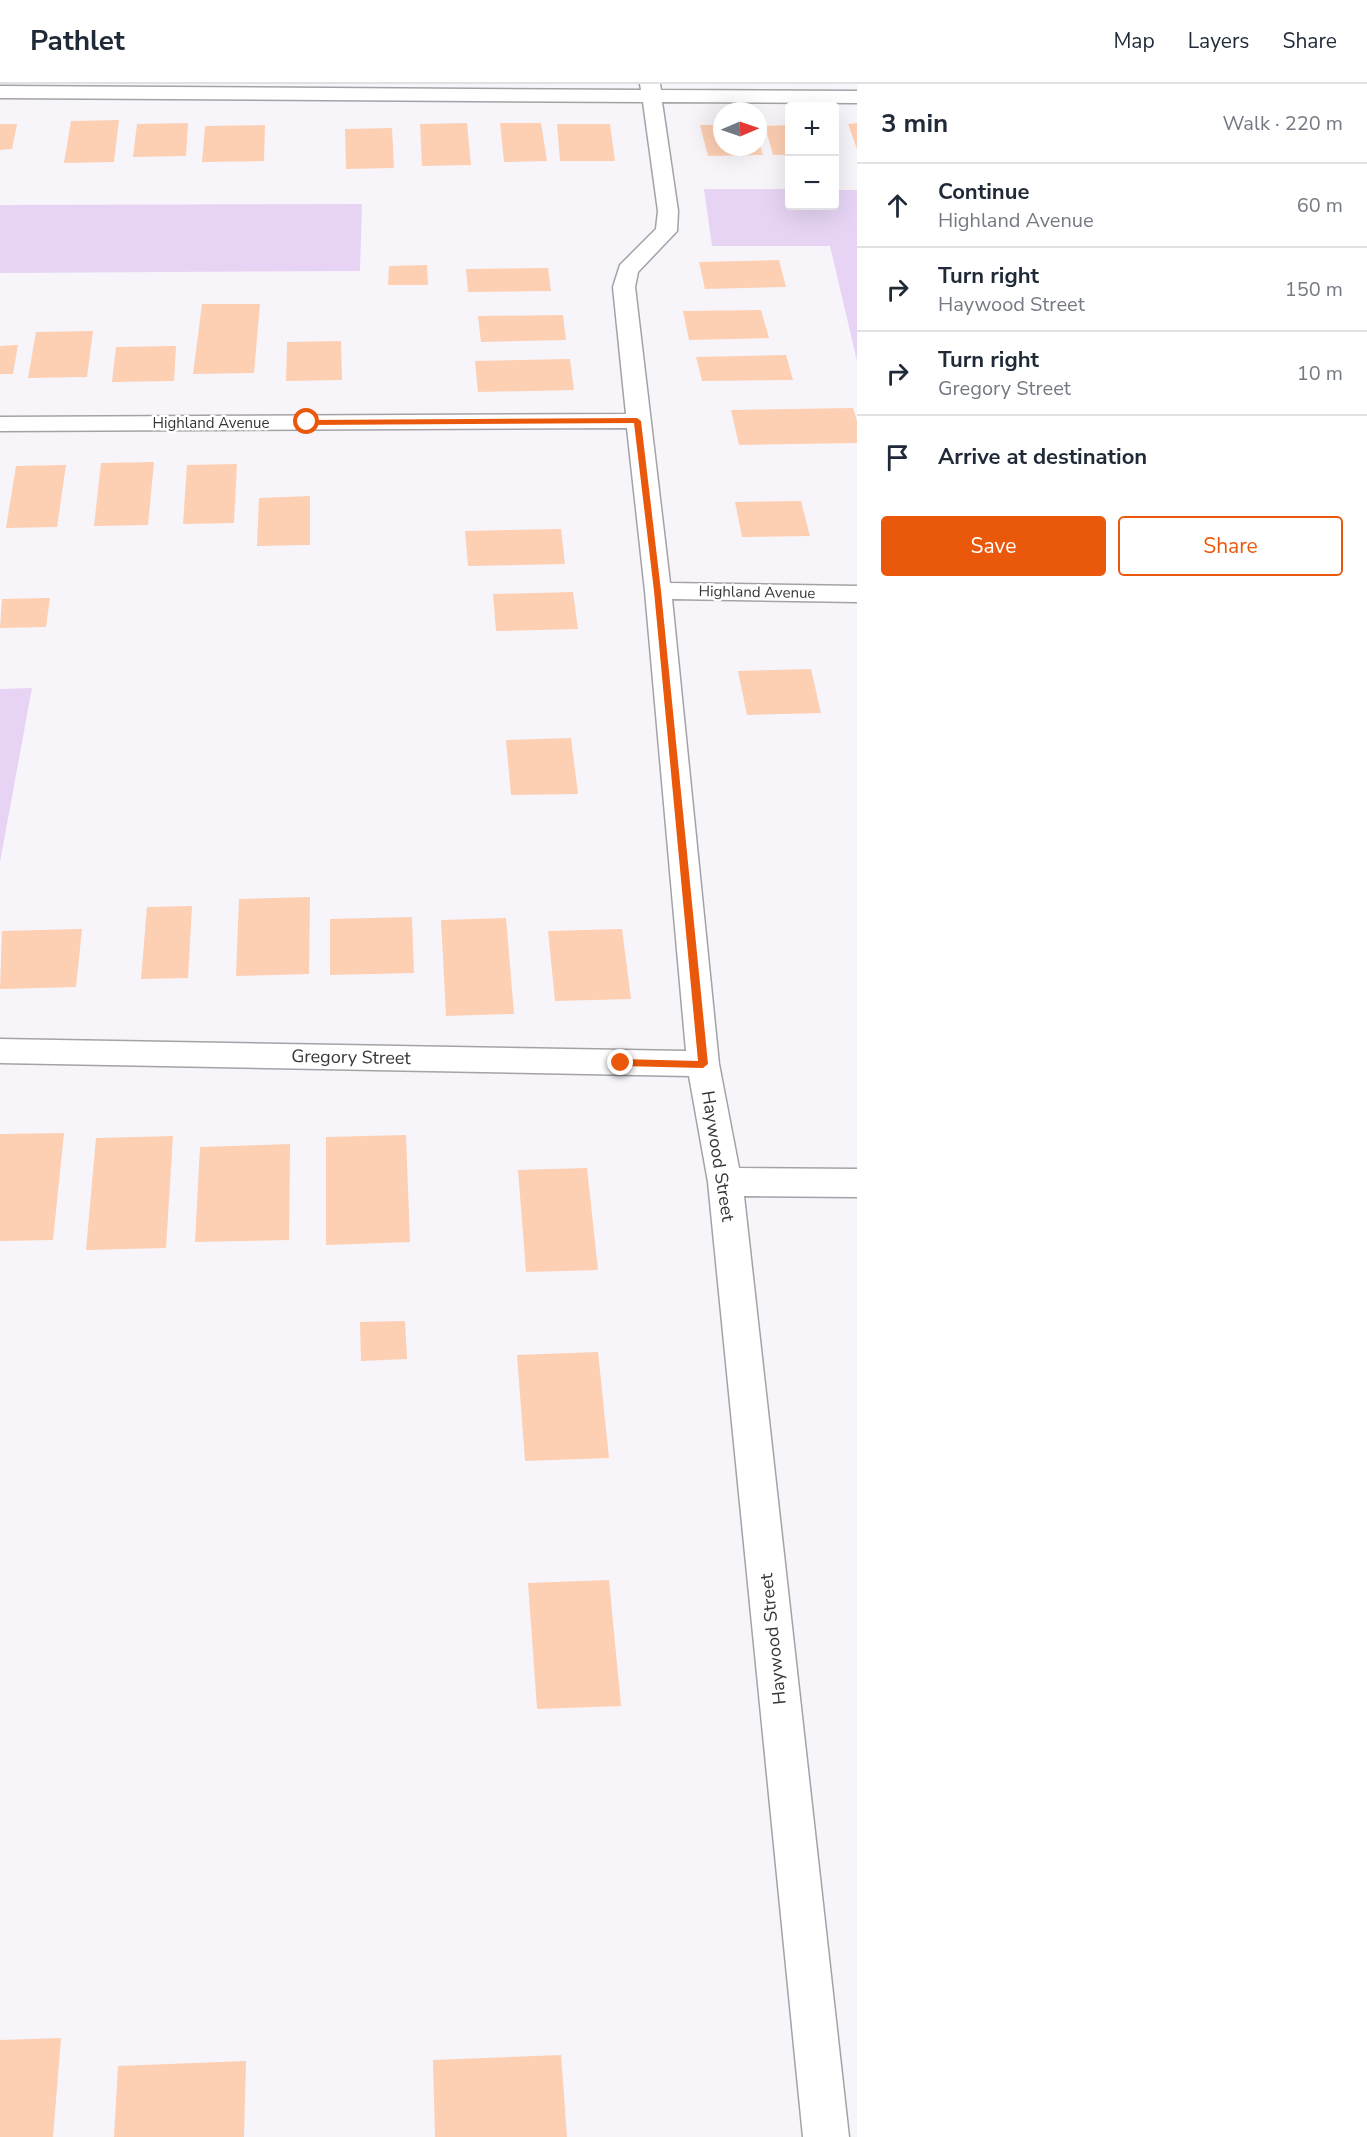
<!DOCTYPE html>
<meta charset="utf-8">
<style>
:root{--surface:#fff;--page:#f2f2f3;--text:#1f2937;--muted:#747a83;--line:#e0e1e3;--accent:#ea580c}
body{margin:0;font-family:"Nunito Sans",sans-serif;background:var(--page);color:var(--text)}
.controls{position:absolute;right:18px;top:18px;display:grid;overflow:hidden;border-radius:6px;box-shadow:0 6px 24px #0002}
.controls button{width:54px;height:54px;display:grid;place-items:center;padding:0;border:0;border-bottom:2px solid var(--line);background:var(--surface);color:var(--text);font:30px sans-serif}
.compass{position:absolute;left:713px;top:18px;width:54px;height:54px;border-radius:50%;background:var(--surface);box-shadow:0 6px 24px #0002;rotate:88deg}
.stop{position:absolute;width:18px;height:18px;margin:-14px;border:4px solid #ea580c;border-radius:50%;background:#fff}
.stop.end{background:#ea580c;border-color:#fff;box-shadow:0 2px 6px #0008}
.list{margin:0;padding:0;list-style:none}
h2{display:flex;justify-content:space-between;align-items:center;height:78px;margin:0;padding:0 24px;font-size:26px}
h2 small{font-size:20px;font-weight:400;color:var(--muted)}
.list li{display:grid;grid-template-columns:39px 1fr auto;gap:18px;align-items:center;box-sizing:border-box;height:84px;padding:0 24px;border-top:2px solid var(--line)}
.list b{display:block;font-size:22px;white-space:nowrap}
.list p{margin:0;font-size:20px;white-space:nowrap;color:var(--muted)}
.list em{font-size:20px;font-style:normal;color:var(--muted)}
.actions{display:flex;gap:12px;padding:18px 24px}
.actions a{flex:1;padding:14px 0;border:2px solid var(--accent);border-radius:6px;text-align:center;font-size:21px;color:var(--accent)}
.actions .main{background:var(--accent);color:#fff}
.icon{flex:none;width:33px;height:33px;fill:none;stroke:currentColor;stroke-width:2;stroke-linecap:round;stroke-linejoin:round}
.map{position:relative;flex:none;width:857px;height:2053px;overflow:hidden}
header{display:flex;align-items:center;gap:36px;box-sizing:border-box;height:84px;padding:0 30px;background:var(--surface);border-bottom:2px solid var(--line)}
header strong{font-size:28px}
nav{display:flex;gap:33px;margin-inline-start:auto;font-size:21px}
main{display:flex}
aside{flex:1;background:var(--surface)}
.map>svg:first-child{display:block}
</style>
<header>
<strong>Pathlet</strong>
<nav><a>Map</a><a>Layers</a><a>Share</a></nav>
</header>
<main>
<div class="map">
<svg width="857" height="2053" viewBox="0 0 857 2053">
<rect width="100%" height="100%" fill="#f7f5fa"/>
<path fill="#e7d4f5" d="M704,105H789L790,122H834L835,106H857V277L830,162H712Z
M362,120L360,187L0,189V121Z
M32,604L0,778V605Z"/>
<path fill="#fdcfb3" d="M119,36L114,78L64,79L71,37Z
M188,39L186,72L133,73L137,40Z
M467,39L471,81L422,82L420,40Z
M500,39H541L547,77L504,78Z
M857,39V65L848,40Z
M0,40H17L12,65L0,66Z
M557,40H610L615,77H560Z
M265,41L264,77L202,78L205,42Z
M700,41H722V63H758L759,58L763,71L708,72Z
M790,41V71H773L765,42Z
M392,44L394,84L346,85L345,45Z
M779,176L786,203L705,205L699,178Z
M427,181L428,201H388L389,182Z
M548,184L551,207L468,208L466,185Z
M202,220H260L254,289L193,290Z
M761,226L769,254L689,256L683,227Z
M563,231L566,256L481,258L478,232Z
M93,247L87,293L28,294L36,248Z
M341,257L342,296L286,297L287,258Z
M18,261L13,290H0V262Z
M176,262L174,297L112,298L116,263Z
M786,271L793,296L702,297L696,273Z
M570,275L574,306L478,308L475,277Z
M853,324L857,337V359L739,361L731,326Z
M154,378L148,441L94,442L101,379Z
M237,380L234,439L183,440L187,381Z
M66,381L57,443L6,444L16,382Z
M310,412V461L257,462L259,414Z
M801,417L810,452L742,453L735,418Z
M561,445L565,480L468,482L465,447Z
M573,508L578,545L496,547L493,510Z
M50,514L46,543L0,544L2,515Z
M811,585L821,629L747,631L738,587Z
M571,654L578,710L511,711L506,656Z
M310,813L309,890L236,892L239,815Z
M192,822L188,894L141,895L147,823Z
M412,833L414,889L330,891V835Z
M506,834L514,930L446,932L441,836Z
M82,845L76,903L0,905L2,847Z
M622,845L631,915L555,917L548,847Z
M64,1049L53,1156L0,1157V1050Z
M406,1051L410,1158L326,1161V1053Z
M173,1052L166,1164L86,1166L96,1054Z
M290,1060L289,1156L195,1158L200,1063Z
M587,1084L598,1186L526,1188L518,1086Z
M405,1237L407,1275L361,1277L360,1238Z
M598,1268L609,1374L525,1377L517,1271Z
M609,1496L621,1622L537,1625L528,1499Z
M61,1954L53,2053H0V1956Z
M561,1971L567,2053H435L433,1976Z
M246,1977L244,2053H114L118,1982Z"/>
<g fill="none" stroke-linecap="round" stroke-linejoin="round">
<defs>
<path id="street" d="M640,0H660L661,6L857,7V19L662,18L678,127L677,147L638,188L635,203L670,499L857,502V518L672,515L719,980L739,1084L857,1085V1113L744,1112L849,2053H803L708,1098L689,992L0,979V955L686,967L645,507L627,344L0,347V333L626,330L613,203L620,181L656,145L658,127L643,18L0,14V2L641,6Z"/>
</defs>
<use href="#street" stroke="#a4a2a6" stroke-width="3"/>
<use href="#street" fill="#fff" fill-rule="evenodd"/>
</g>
<path fill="#ea580c" d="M637,334L641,337L661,507L708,980L703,984L621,982L616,979L621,975L698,977L654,507L634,339L307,341L303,338L307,336Z"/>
<g text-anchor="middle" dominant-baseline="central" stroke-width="5" stroke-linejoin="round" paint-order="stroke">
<g font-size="15" fill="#363537" stroke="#fff">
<text x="211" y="339">Highland Avenue</text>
<text transform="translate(757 508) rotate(1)">Highland Avenue</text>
</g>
<g font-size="18" fill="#363537" stroke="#fff">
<text transform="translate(351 973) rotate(1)">Gregory Street</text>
<text transform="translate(718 1072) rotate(81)">Haywood Street</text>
<text transform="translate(773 1555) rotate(-96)">Haywood Street</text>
</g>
</g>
</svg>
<div class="controls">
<button>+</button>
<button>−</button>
</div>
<svg class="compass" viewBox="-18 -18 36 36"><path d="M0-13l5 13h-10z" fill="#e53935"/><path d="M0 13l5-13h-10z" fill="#747a83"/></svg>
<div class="stop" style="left:307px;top:338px"></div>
<div class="stop end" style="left:621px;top:979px"></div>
</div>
<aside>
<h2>3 min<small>Walk · 220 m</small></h2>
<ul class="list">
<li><svg class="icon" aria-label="ahead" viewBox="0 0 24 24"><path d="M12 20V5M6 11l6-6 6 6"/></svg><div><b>Continue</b><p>Highland Avenue</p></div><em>60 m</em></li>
<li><svg class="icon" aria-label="right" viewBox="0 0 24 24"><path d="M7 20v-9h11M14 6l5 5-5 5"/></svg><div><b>Turn right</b><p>Haywood Street</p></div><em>150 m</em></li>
<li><svg class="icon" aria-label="right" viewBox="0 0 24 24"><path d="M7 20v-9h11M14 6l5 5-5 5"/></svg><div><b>Turn right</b><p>Gregory Street</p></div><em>10 m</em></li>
<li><svg class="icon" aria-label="arrive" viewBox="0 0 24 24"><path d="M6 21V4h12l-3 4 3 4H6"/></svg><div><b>Arrive at destination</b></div></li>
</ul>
<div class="actions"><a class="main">Save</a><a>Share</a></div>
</aside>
</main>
